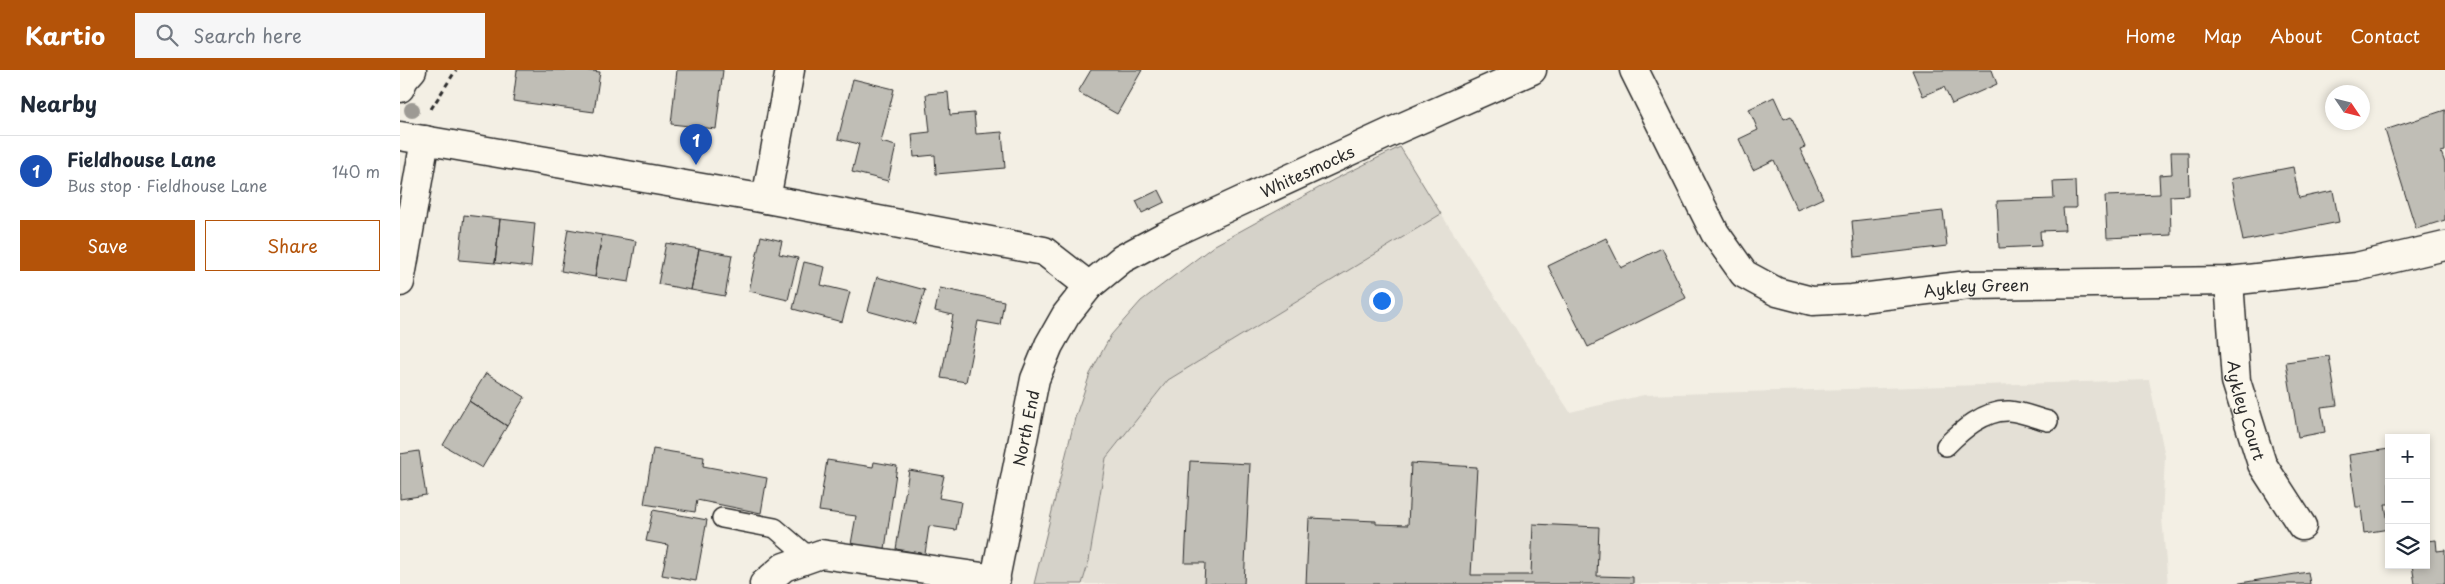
<!DOCTYPE html>
<meta charset="utf-8">
<style>
:root{--surface:#fff;--page:#f6f6f7;--text:#1f2937;--muted:#747a83;--line:#e0e1e3;--accent:#b45309}
body{margin:0;font-family:"Playpen Sans",sans-serif;background:var(--page);color:var(--text)}
.controls{position:absolute;right:15px;bottom:15px;display:grid;overflow:hidden;border-radius:0px;box-shadow:0 2px 8px #0003}
.controls button{width:45px;height:45px;display:grid;place-items:center;padding:0;border:0;border-bottom:1px solid var(--line);background:var(--surface);color:var(--text);font:25px sans-serif}
.compass{position:absolute;left:1925px;top:15px;width:45px;height:45px;border-radius:50%;background:var(--surface);box-shadow:0 2px 8px #0003;rotate:125deg}
.you{position:absolute;left:981px;top:230px;width:18px;height:18px;margin:-12px;border:4px solid #fff;border-radius:50%;background:#1a73e8;box-shadow:0 0 0 8px #1a73e833}
.badge{display:grid;place-items:center;width:32px;height:32px;border-radius:50%;background:var(--accent);color:#fff;font-size:16px;font-weight:700}
.pin{position:absolute;translate:-50% -41px;filter:drop-shadow(0 1px 2px #0008)}
.pin::after{content:'';position:absolute;top:26px;width:18px;height:15px;background:inherit;clip-path:polygon(0 0,100% 0,50% 100%)}
.list{margin:0;padding:0;list-style:none}
h2{display:flex;justify-content:space-between;align-items:center;height:65px;margin:0;padding:0 20px;font-size:21px}
h2 small{font-size:16px;font-weight:400;color:var(--muted)}
.list li{display:grid;grid-template-columns:32px 1fr auto;gap:15px;align-items:center;box-sizing:border-box;height:70px;padding:0 20px;border-top:1px solid var(--line)}
.list b{display:block;font-size:19px;white-space:nowrap}
.list p{margin:0;font-size:16px;white-space:nowrap;color:var(--muted)}
.list em{font-size:16px;font-style:normal;color:var(--muted)}
.actions{display:flex;gap:10px;padding:15px 20px}
.actions a{flex:1;padding:11px 0;border:1px solid var(--accent);border-radius:0px;text-align:center;font-size:18px;color:var(--accent)}
.actions .main{background:var(--accent);color:#fff}
.icon{flex:none;width:28px;height:28px;fill:none;stroke:currentColor;stroke-width:2;stroke-linecap:round;stroke-linejoin:round}
.map{position:relative;flex:none;width:2045px;height:514px;overflow:hidden}
header{display:flex;align-items:center;gap:30px;box-sizing:border-box;height:70px;padding:0 25px;background:var(--accent);color:#fff}
header strong{font-size:24px}
nav{display:flex;gap:28px;margin-inline-start:auto;font-size:18px}
.search{width:350px;height:45px;background:var(--page);display:flex;align-items:center;gap:12px;box-sizing:border-box;padding:0 18px;border-radius:0px;color:var(--muted);font-size:19px}
main{display:flex}
aside{flex:1;background:var(--surface)}
.map>svg:first-child{display:block}
</style>
<header>
<strong>Kartio</strong>
<div class="search"><svg class="icon" aria-label="search" viewBox="0 0 24 24"><circle cx="10" cy="10" r="6"/><path d="M15 15l6 6"/></svg>Search here</div>
<nav><a>Home</a><a>Map</a><a>About</a><a>Contact</a></nav>
</header>
<main>
<aside>
<h2>Nearby<small></small></h2>
<ul class="list">
<li><span class="badge" style="background:#1a4fb4">1</span><div><b>Fieldhouse Lane</b><p>Bus stop · Fieldhouse Lane</p></div><em>140 m</em></li>
</ul>
<div class="actions"><a class="main">Save</a><a>Share</a></div>
</aside>
<div class="map">
<svg width="2045" height="514" viewBox="0 0 2045 514">
<rect width="100%" height="100%" fill="#f3efe4"/>
<filter id="ink" filterUnits="userSpaceOnUse"><feTurbulence type="fractalNoise" baseFrequency=".02" numOctaves="2"/><feDisplacementMap in="SourceGraphic" scale="10" xChannelSelector="R" yChannelSelector="G"/><feConvolveMatrix kernelMatrix="1 2 1 2 8 2 1 2 1" color-interpolation-filters="sRGB"/></filter>
<g filter="url(#ink)">
<path fill="#e4e0d6" d="M1041,144L1170,342L1244,325L1749,310L1765,386L1762,448L1768,514H682L689,491L706,388L768,310Z"/>
<path fill="#d5d2c9" stroke="#807e7a" d="M1000,77L1041,144L768,310L706,388L689,491L682,514H634L675,348L690,304L711,265L741,231L815,175L935,109Z"/>
<path fill="#c0beb6" stroke="#2b2b2b" d="M117,0H182L200,2L194,42L113,31Z
M277,0H323L316,59L271,54Z
M691,0H742L717,44L678,22Z
M1512,0H1592L1597,14L1552,34L1544,17L1523,26Z
M453,9L494,19L481,72L496,76L488,111L452,102L459,74L438,69Z
M548,22L550,45L574,43L576,64L602,62L605,98L536,104L535,85L514,87L512,64L530,62L526,24Z
M1374,27L1384,49L1391,46L1405,77L1400,79L1423,128L1397,140L1374,90L1353,100L1339,69L1358,60L1349,39Z
M2045,40V81L2041,82L2045,93V150L2016,159L1985,60Z
M1771,82H1788L1789,125L1770,126L1771,165L1707,168L1705,126L1760,124L1759,105L1772,104Z
M1893,97L1899,128L1933,121L1939,152L1843,171L1831,109Z
M1675,111L1676,138H1663L1665,160L1640,161L1641,176L1599,178L1597,131L1654,129L1653,112Z
M759,120L765,132L742,143L736,131Z
M1543,141L1547,176L1455,187L1452,151Z
M64,145L100,149L95,193L59,190Z
M100,149L135,153L131,197L95,193Z
M168,159L202,165L195,207L161,201Z
M202,165L236,171L229,212L195,207Z
M361,166L382,171L379,184L398,188L388,230L349,221Z
M1206,168L1221,198L1262,178L1286,228L1188,277L1148,196Z
M266,173L299,179L291,220L258,214Z
M299,179L332,185L325,226L291,220Z
M404,192L425,197L421,215L450,222L442,252L393,239Z
M477,207L525,220L515,254L468,241Z
M540,218L604,231L600,255L578,251L566,312L541,308L553,245L535,241Z
M1929,286L1937,335L1921,337L1925,362L1898,367L1886,292Z
M86,303L125,327L107,356L69,331Z
M69,331L107,356L82,398L43,375Z
M253,379L304,387L303,396L367,408L361,443L297,430L295,442L244,434Z
M1989,379V434H1985L1989,459L1964,463L1961,437H1956L1949,385Z
M19,381L26,425L0,429V384Z
M427,390L473,397L474,392L497,396L485,479L451,474L456,446L419,441Z
M790,391L850,394L844,514H804L805,493H785Z
M1011,393L1077,397L1071,505H1131L1133,454L1199,457L1197,506L1233,507V514H906L909,448L976,451V454L1008,455Z
M509,400L544,406L539,428L561,432L556,460L529,456L525,484L496,479Z
M253,440L307,450L296,511L262,505L268,475L246,471Z
M2036,470L2037,481L2045,480V514H2015L2012,495H2026V471Z
M1908,502L1910,514H1834Z"/>
<g fill="none" stroke-linecap="round" stroke-linejoin="round">
<defs>
<path id="lane" d="M1546,376C1562,360 1584,340 1609,341C1622,342 1636,348 1648,351
M322,448L375,458L410,488"/>
<g id="street">
<path id="s1" d="M1234,0L1315,163L1344,204L1377,222L1412,231L1452,229L1569,215L1829,211L1956,197L2045,176"/>
<path d="M0,18L4,9L12,0"/>
<path d="M0,66L366,129L644,181L689,216"/>
<path d="M366,129L390,0"/>
<path id="s2" d="M1829,211L1836,311L1862,394L1902,456"/>
<path d="M0,212L25,70"/>
<path d="M364,514L384,497L421,484L596,509"/>
<path id="s3" d="M594,514L635,309L649,275L666,245L689,216L722,189L765,166L991,62L1132,0"/>
</g>
</defs>
<use href="#lane" stroke="#2b2b2b" stroke-width="22"/>
<use href="#street" stroke="#2b2b2b" stroke-width="31"/>
<path stroke="#2b2b2b" stroke-width="3" stroke-dasharray="5 4" stroke-linecap="butt" d="M31,39L56,0"/>
<use href="#lane" stroke="#fbf7ec" stroke-width="19"/>
<use href="#street" stroke="#fbf7ec" stroke-width="28"/>
</g>
<circle fill="#9d9a94" cx="12" cy="40" r="8"/>
</g>
<g text-anchor="middle" dominant-baseline="central" stroke-width="4" stroke-linejoin="round" paint-order="stroke">
<g font-size="16" fill="#2b2b2b" stroke="#fbf7ec">
<text stroke="none"><textPath href="#s3" startOffset="565">Whitesmocks</textPath></text>
<text stroke="none"><textPath href="#s1" startOffset="471">Aykley Green</textPath></text>
<text stroke="none"><textPath href="#s2" startOffset="131">Aykley Court</textPath></text>
<text stroke="none"><textPath href="#s3" startOffset="159">North End</textPath></text>
</g>
</g>
</svg>
<div class="controls">
<button>+</button>
<button>−</button>
<button><svg class="icon" aria-label="layers" viewBox="0 0 24 24"><path d="M12 4l9 5-9 5-9-5zM3 14l9 5 9-5"/></svg></button>
</div>
<svg class="compass" viewBox="-18 -18 36 36"><path d="M0-13l5 13h-10z" fill="#e53935"/><path d="M0 13l5-13h-10z" fill="#747a83"/></svg>
<div class="you"></div>
<div class="pin badge" style="left:296px;top:95px;background:#1a4fb4">1</div>
</div>
</main>
